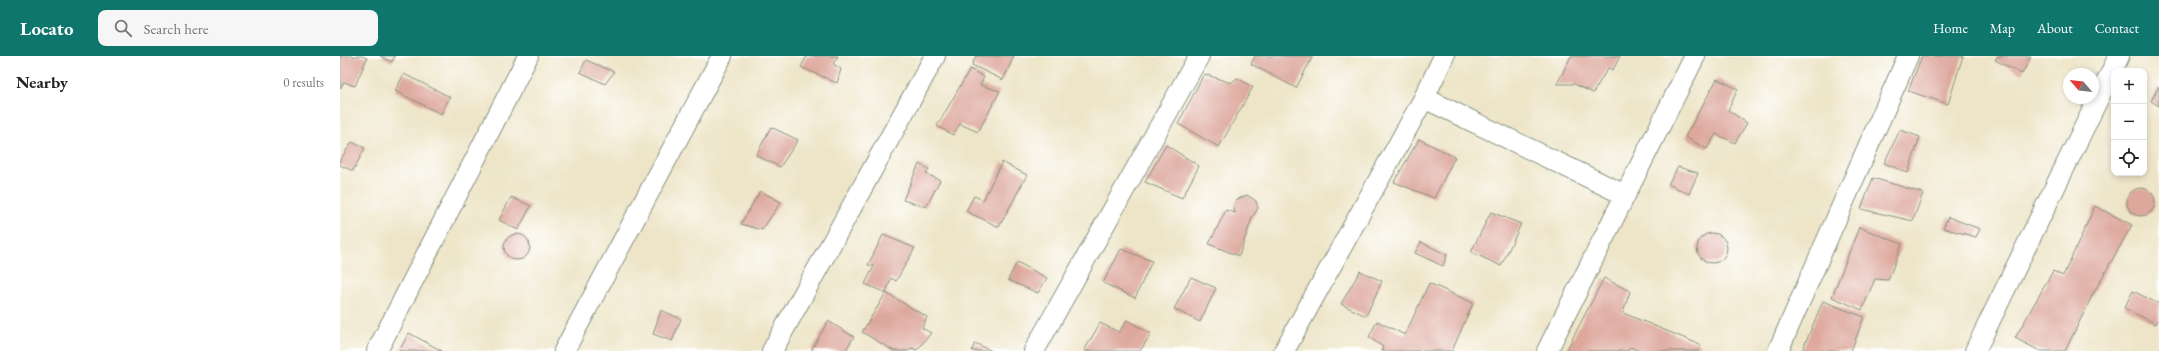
<!DOCTYPE html>
<meta charset="utf-8">
<style>
:root{--surface:#fff;--page:#f6f6f6;--text:#222;--muted:#767676;--line:#e0e0e0;--accent:#0f766e}
body{margin:0;font-family:"EB Garamond",serif;background:var(--page);color:var(--text)}
.controls{position:absolute;right:12px;top:12px;display:grid;overflow:hidden;border-radius:8px;box-shadow:0 2px 6px #0003}
.controls button{width:36px;height:36px;display:grid;place-items:center;padding:0;border:0;border-bottom:1px solid var(--line);background:var(--surface);color:var(--text);font:20px sans-serif}
.compass{position:absolute;left:1723px;top:12px;width:36px;height:36px;border-radius:50%;background:var(--surface);box-shadow:0 2px 6px #0003;rotate:298deg}
.list{margin:0;padding:0;list-style:none}
h2{display:flex;justify-content:space-between;align-items:center;height:52px;margin:0;padding:0 16px;font-size:17px}
h2 small{font-size:13px;font-weight:400;color:var(--muted)}
.icon{flex:none;width:22px;height:22px;fill:none;stroke:currentColor;stroke-width:2;stroke-linecap:round;stroke-linejoin:round}
.map{position:relative;flex:none;width:1819px;height:295px;overflow:hidden}
header{display:flex;align-items:center;gap:24px;box-sizing:border-box;height:56px;padding:0 20px;background:var(--accent);color:#fff}
header strong{font-size:19px}
nav{display:flex;gap:22px;margin-inline-start:auto;font-size:14px}
.search{width:280px;height:36px;background:var(--page);display:flex;align-items:center;gap:10px;box-sizing:border-box;padding:0 14px;border-radius:8px;color:var(--muted);font-size:15px}
main{display:flex}
aside{flex:1;background:var(--surface)}
.map>svg:first-child{display:block}
</style>
<header>
<strong>Locato</strong>
<div class="search"><svg class="icon" aria-label="search" viewBox="0 0 24 24"><circle cx="10" cy="10" r="6"/><path d="M15 15l6 6"/></svg>Search here</div>
<nav><a>Home</a><a>Map</a><a>About</a><a>Contact</a></nav>
</header>
<main>
<aside>
<h2>Nearby<small>0 results</small></h2>
<ul class="list">
</ul>
</aside>
<div class="map">
<svg width="1819" height="295" viewBox="0 0 1819 295">
<rect width="100%" height="100%" fill="#fff"/>
<filter id="ink" filterUnits="userSpaceOnUse"><feTurbulence type="fractalNoise" baseFrequency=".025" numOctaves="2"/><feDisplacementMap in="SourceGraphic" scale="8" xChannelSelector="R" yChannelSelector="G"/><feConvolveMatrix kernelMatrix="1 2 1 2 8 2 1 2 1" color-interpolation-filters="sRGB"/></filter>
<filter id="wash" filterUnits="userSpaceOnUse"><feTurbulence type="fractalNoise" baseFrequency=".012" numOctaves="4" result="noise"/><feDisplacementMap in="SourceGraphic" scale="16" xChannelSelector="R" yChannelSelector="G"/><feGaussianBlur stdDeviation="0.9" result="paint"/><feColorMatrix in="noise" values="0 0 0 0 0 0 0 0 0 0 0 0 0 0 0 0 0 1.4 0 .05"/><feComposite in="paint" operator="in"/></filter>
<g filter="url(#wash)">
<rect width="100%" height="100%" fill="#eee5c8"/>
<g id="blocks">
<path fill="#dda79c" d="M0,0H22L27,2L15,30L4,26L0,33Z
M40,0H55L52,6Z
M467,0H498L493,8L501,13L497,27L461,11Z
M636,0H674L663,24L632,9Z
M915,0H973L956,32L911,8Z
M1231,0H1280L1273,14L1268,12L1253,37L1234,28H1217Z
M1582,0H1623L1608,48L1568,35Z
M1658,0H1691L1682,18L1655,4Z
M246,4L274,16L265,28L240,16Z
M630,13L644,21L640,29L660,35L638,76L620,68L613,79L597,70Z
M64,18L110,41L101,58L55,35Z
M864,18L891,27L897,22L913,31L879,91L838,68Z
M1377,23L1398,33L1388,54L1407,67L1395,87L1376,78L1367,93L1345,81Z
M1819,30V50L1811,45Z
M431,71L458,84L440,111L416,99Z
M1560,74L1580,81L1568,117L1544,107Z
M1079,83L1115,101L1094,142L1054,126Z
M12,86L25,92L13,115L0,109V104Z
M826,89L859,110L842,142L805,126Z
M662,106L687,119L659,171L626,155L634,140L643,144Z
M579,108L589,113L586,118L600,124L586,151L563,144Z
M1338,111L1358,117L1349,138L1328,128Z
M1533,122L1583,137L1573,165L1521,153Z
M1787 146a14 14 0 1 1 28 0a14 14 0 1 1-28 0Z
M420,135L441,146L422,174L401,168Z
M907,139L916,145L918,152L912,162L899,200L869,188L886,154L895,157L894,151L896,144Z
M171,141L191,150L178,174L159,164Z
M1755,150L1792,169L1754,236L1725,295H1700L1675,282L1713,215L1723,220Z
M1151,156L1181,168L1161,210L1131,196Z
M1608,161L1640,173L1636,181L1603,172Z
M1519,171L1562,188L1548,224L1535,223L1522,254L1492,241Z
M1357 192a15 15 0 1 1 30 0a15 15 0 1 1-30 0Z
M164 191a13 13 0 1 1 26 0a13 13 0 1 1-26 0Z
M543,179L575,192L556,225L551,222L546,237L525,228L534,210L528,209Z
M1081,186L1107,199L1103,210L1075,197Z
M781,193L812,205L795,242L763,227Z
M677,206L707,222L698,237L668,224Z
M1020,215L1042,225L1026,260L1001,248Z
M851,221L876,232L860,266L834,253Z
M1264,222L1290,235L1283,257L1361,289L1358,295H1299L1290,291L1288,295H1226Z
M1089,227L1133,247L1112,295H1041L1043,291L1029,281L1037,265L1065,279Z
M1793,235L1819,248V263L1816,268L1784,252Z
M546,237L587,261L582,272L591,277L577,294L571,292L569,295H554L522,276Z
M1483,245L1524,261L1511,295H1462Z
M321,254L341,263L332,285L313,278Z
M787,264L811,278L800,295H744L760,267L779,276Z
M488,265L514,281L505,295H471Z
M69,277L102,295H59Z
M635,287L652,295H632Z"/>
</g>
</g>
<g filter="url(#ink)">
<use href="#blocks" fill-opacity="0" stroke="#86917e" stroke-width="1"/>
<g fill="none" stroke-linecap="round" stroke-linejoin="round">
<defs>
<path id="street" d="M1084,42L1285,139
M37,295L188,0
M224,295L382,0
M432,295L595,0
M694,295L859,0
M944,295L1084,42L1104,0
M1207,295L1355,0
M1438,295L1568,0
M1635,295L1779,0"/>
</defs>
<use href="#street" stroke="#86917e" stroke-width="22"/>
<use href="#street" stroke="#fff" stroke-width="20"/>
</g>
</g>
</svg>
<div class="controls">
<button>+</button>
<button>−</button>
<button><svg class="icon" aria-label="locate" viewBox="0 0 24 24"><circle cx="12" cy="12" r="6"/><path d="M12 2v4M12 18v4M2 12h4M18 12h4"/></svg></button>
</div>
<svg class="compass" viewBox="-18 -18 36 36"><path d="M0-13l5 13h-10z" fill="#e53935"/><path d="M0 13l5-13h-10z" fill="#767676"/></svg>
</div>
</main>
